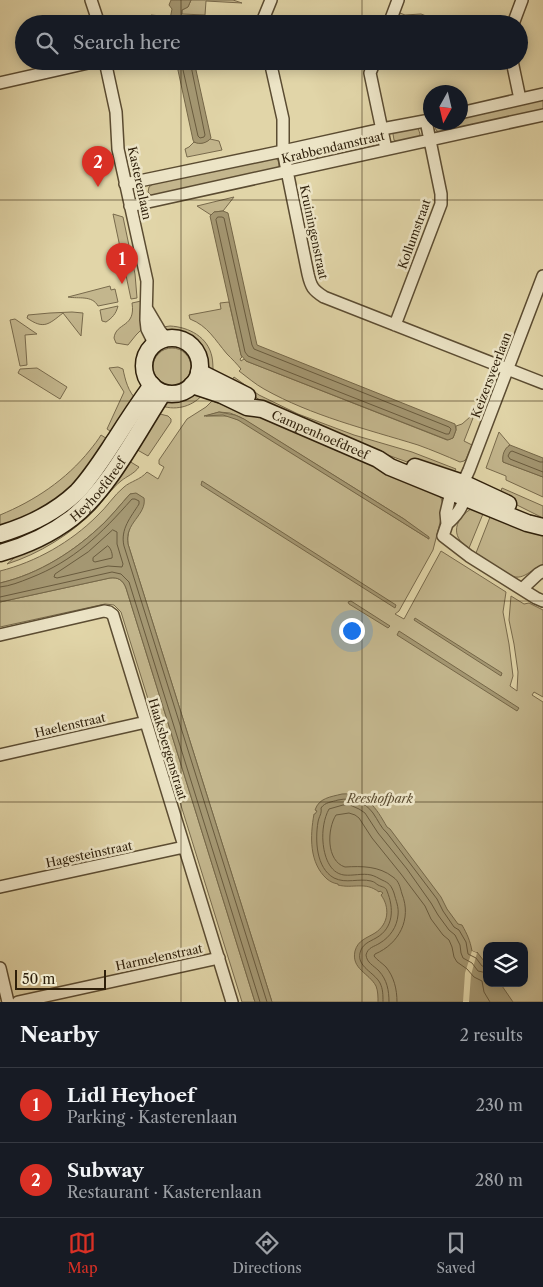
<!DOCTYPE html>
<meta charset="utf-8">
<style>
:root{--surface:#171b24;--page:#20242c;--text:#f1f3f6;--muted:#9ea1a6;--line:#363941;--accent:#d93025}
body{margin:0;font-family:"Libre Caslon Text",serif;background:var(--page);color:var(--text)}
.controls{position:absolute;right:15px;bottom:15px;display:grid;overflow:hidden;border-radius:10px;box-shadow:0 2px 12px #0003}
.controls button{width:45px;height:45px;display:grid;place-items:center;padding:0;border:0;border-bottom:1px solid var(--line);background:var(--surface);color:var(--text);font:25px sans-serif}
.compass{position:absolute;left:423px;top:85px;width:45px;height:45px;border-radius:50%;background:var(--surface);box-shadow:0 2px 12px #0003;rotate:188deg}
.scale{position:absolute;left:15px;bottom:12px;width:91px;box-sizing:border-box;padding-left:5px;border:2px solid #2e1f0a;border-top:0;font-size:14px;line-height:18px;white-space:nowrap;color:#2e1f0a;-webkit-text-stroke:4px #ece4c6;paint-order:stroke}
.you{position:absolute;left:351px;top:630px;width:18px;height:18px;margin:-12px;border:4px solid #fff;border-radius:50%;background:#1a73e8;box-shadow:0 0 0 8px #1a73e833}
.badge{display:grid;place-items:center;width:32px;height:32px;border-radius:50%;background:var(--accent);color:#fff;font-size:16px;font-weight:700}
.pin{position:absolute;translate:-50% -41px;filter:drop-shadow(0 1px 2px #0008)}
.pin::after{content:'';position:absolute;top:26px;width:18px;height:15px;background:inherit;clip-path:polygon(0 0,100% 0,50% 100%)}
.list{margin:0;padding:0;list-style:none}
h2{display:flex;justify-content:space-between;align-items:center;height:65px;margin:0;padding:0 20px;font-size:21px}
h2 small{font-size:16px;font-weight:400;color:var(--muted)}
.list li{display:grid;grid-template-columns:32px 1fr auto;gap:15px;align-items:center;box-sizing:border-box;height:75px;padding:0 20px;border-top:1px solid var(--line)}
.list b{display:block;font-size:19px;white-space:nowrap}
.list p{margin:0;font-size:16px;white-space:nowrap;color:var(--muted)}
.list em{font-size:16px;font-style:normal;color:var(--muted)}
.icon{flex:none;width:28px;height:28px;fill:none;stroke:currentColor;stroke-width:2;stroke-linecap:round;stroke-linejoin:round}
.map{position:relative;flex:none;width:543px;height:1002px;overflow:hidden}
.search{position:absolute;background:var(--surface);box-shadow:0 2px 12px #0003;left:15px;right:15px;top:15px;height:55px;display:flex;align-items:center;gap:12px;box-sizing:border-box;padding:0 18px;border-radius:28px;color:var(--muted);font-size:19px}
.sheet{height:215px;background:var(--surface)}
nav{display:flex;justify-content:space-around;align-items:center;box-sizing:border-box;height:70px;border-top:1px solid var(--line);background:var(--surface);font-size:14px;color:var(--muted)}
nav a{display:grid;justify-items:center;gap:2px}
nav .on{color:var(--accent)}
.map>svg:first-child{display:block}
</style>
<div class="map">
<svg width="543" height="1002" viewBox="0 0 543 1002">
<rect width="100%" height="100%" fill="#e1d5a8"/>
<filter id="stains"><feTurbulence type="fractalNoise" baseFrequency=".004" numOctaves="4"/><feColorMatrix values="0 0 0 0 .2 0 0 0 0 .09 0 0 0 0 .02 0 0 0 .5 -.17"/></filter>
<radialGradient id="worn" r=".72"><stop offset=".6" stop-color="#630" stop-opacity="0"/><stop offset="1" stop-color="#630" stop-opacity=".3"/></radialGradient>
<path fill="#c3b68d" stroke="#786a4c" fill-rule="evenodd" d="M191,0H233L242,3L206,1L205,15L182,14V10L188,7Z
M400,13L405,15L421,14L447,24H396Z
M151,15L161,16L160,24H143L146,16L150,17Z
M543,98V111L440,133L436,130L435,126L437,123L460,122L461,116Z
M418,128L420,134L419,137L397,142L394,140L393,134L396,131Z
M374,136L377,141L376,146L300,164L297,163C294,159 294,156 298,152Z
M210,139L219,141L222,150L187,157L185,149L189,147L194,142C201,144 205,143 210,139Z
M274,157L278,160L279,165L278,168L152,196L148,192L149,187L153,184Z
M234,197L223,211L214,212L211,215L197,206Z
M113,214L123,217L135,274L137,298L131,299Z
M110,286L111,290L115,289L118,302L98,306C92,295 79,299 68,297Z
M141,301L140,314L143,328L136,335L128,345L116,343L114,338C116,322 136,328 132,303Z
M229,302L241,355L242,357L240,359L241,361L244,359L246,361L447,440L453,438L456,430V426L462,424L470,417L473,418L464,441L472,445L466,459L464,461L460,462C446,456 432,450 418,445C366,429 312,416 264,389C255,384 247,377 239,371L241,369C237,364 232,359 227,354C215,340 208,326 190,319L189,315L221,309L220,303Z
M118,306C116,314 112,318 106,322L102,321L100,310Z
M72,312L83,313L81,336L63,313C49,324 44,330 27,318L28,315L50,313Z
M15,319L37,334L25,335L27,365L20,366L10,320Z
M170,326C189,327 208,337 212,357C213,362 213,368 213,373L206,367L200,351L193,343L183,337L167,333L163,327Z
M153 367a19 19 0 1 1 38 0a19 19 0 1 1-38 0Z
M118,367L123,369C125,379 128,392 137,400L116,435L107,429L124,392L109,368Z
M37,368L67,387L60,399L18,373L20,369Z
M234,377L259,395L298,414L354,435L412,452L456,469L454,472L410,463L360,445L264,403L248,392L230,383Z
M193,393H204C194,406 177,411 162,406C169,398 176,400 185,396C188,395 191,394 193,393Z
M223,400L438,493C442,498 443,504 443,511L433,550L399,611L395,614L404,619L441,551L506,592L503,612L509,644L513,676L510,686L517,691L518,672L514,644L509,620L511,596L524,604L529,603L543,610V697L534,692L532,695L543,702V1002H272L128,544C126,528 137,512 143,498L137,494H130C121,504 113,514 104,523C75,551 39,574 0,583V571C36,562 71,542 97,516C107,507 114,495 124,487C131,481 140,480 147,472L158,479L164,467L159,464V460L187,419L206,407L212,401L221,404ZM219,412L230,413L240,417L404,519L429,539L243,422L229,416H206ZM487,946H524V983H487Z
M156,413L168,416L171,419V422L148,456L134,448Z
M499,432L510,445C504,449 503,455 503,462L543,477V497L506,480V476L486,468Z
M101,435L112,442L63,499L0,530V515C34,501 66,480 90,450C94,445 98,440 101,435Z
M129,461L139,467C134,474 127,476 121,481C112,488 103,501 95,510C71,534 39,554 7,564Z
M502,488L543,506V518L499,496Z
M473,508L485,509L469,548C449,537 455,517 473,508Z
M492,512L543,532V565C531,568 525,581 511,576L476,553Z
M110,578C118,577 123,580 126,588L255,1002H242L121,612L114,605L105,604L0,627V602Z"/>
<path fill="#a49772" stroke="#756748" d="M171,0H191L188,7L182,10L181,23L183,24H169L172,9L169,5Z
M176,61H194L211,138C207,143 200,145 194,142L193,140Z
M223,211L228,213L257,345L455,424L456,430L453,438L448,440L246,361L241,355L210,216L214,212Z
M219,412L235,415L244,419L404,519L429,537V539L238,420L223,415L204,416Z
M510,445L543,458V477L503,462C502,455 504,449 510,445Z
M202,481L396,605L395,608L201,485Z
M136,493L144,498C147,515 124,523 128,544L272,1002H255L126,588C123,580 118,577 110,578L0,602V583C39,574 75,551 104,523C113,514 121,504 130,494Z
M351,601L390,626L388,628L349,604L348,602Z
M415,618L502,673L501,676L414,620Z
M399,631L519,708L517,711L397,635Z
M342,794C367,792 376,808 387,827L390,829L441,897L447,909L458,924L462,925C467,934 470,940 472,951L477,953V952L487,965V983H500L513,1002H378C378,997 378,991 376,986C369,973 351,969 355,951C358,940 367,938 375,933C389,924 390,907 381,895L383,893L380,891L379,892C365,881 353,889 338,885V884C333,883 331,882 327,879C309,863 310,836 314,814H315L317,811L315,810C319,798 330,797 342,794Z"/>
<path fill="#e1d5a8" d="M472,951L477,953L471,975L469,1002H463L465,973Z"/>
<g fill="none" stroke-linecap="round" stroke-linejoin="round">
<path stroke="#695b3e" stroke-width="1" d="M181,61L198,136L200,138L204,137L205,135L190,61
M218,217H222L224,218L252,345L254,349L449,427L451,429L449,434H446L248,356L245,352L216,220Z
M543,462H540L512,451L510,452L508,456L510,459L543,472
M113,530L117,532V544L123,564L122,567L108,566L57,578L54,577L55,574L88,552Z
M108,546C111,548 113,555 112,558L95,562L93,561V558Z
M0,587C10,586 20,582 30,578C74,561 101,534 132,499H135L139,501V504C131,517 120,529 124,546L267,1002
M0,597L112,572L121,574L129,582L260,1002
M383,1002C383,995 383,989 380,983C374,972 357,967 360,953C362,944 369,942 376,938C394,928 394,908 387,891C386,887 382,887 378,885C375,883 375,882 371,881C359,878 346,884 334,878C316,868 315,840 318,822C319,816 322,814 321,808C325,802 332,802 338,800C352,797 365,802 373,813C378,820 381,828 387,833L437,899L443,911L454,927L459,930L466,942L468,954L476,958L482,966L487,967
M389,1002C389,990 387,980 379,971C373,965 367,963 366,955C368,947 374,947 380,943C390,937 397,927 398,915C399,907 396,901 394,893C391,885 389,883 382,880C378,878 375,876 371,875C362,873 353,876 344,875C329,873 324,855 323,842C322,831 324,818 329,809L343,805H350L359,809L365,813L378,833L407,869L431,903L438,915L449,930L455,935L460,945L461,953L463,958L472,963L478,971L487,973
M397,1002C397,989 394,977 386,967C382,963 377,960 374,956L375,954C399,944 412,919 402,894C400,887 399,881 393,877C379,866 362,866 345,867C326,861 327,829 336,815L349,813L355,815L359,818L372,838L401,874L425,906L431,919L443,935L449,940L452,947L454,957L457,962L467,969L474,977L482,981L484,992L490,1002"/>
<defs>
<path id="street" d="M91,0L99,24
M262,24V22L271,0
M389,24L398,0
M513,24L522,0
M105,61L116,112L118,149L147,281L146,320L147,329L155,345
M270,61L283,119V151L308,274C311,287 313,290 324,297L543,383
M375,61L370,73L386,149
M512,61L520,99
M0,83L97,61
M460,113L543,94
M125,184L283,151L382,129L430,120
M130,206L543,115
M543,276L469,470L463,483L451,492L446,513L447,524L443,536L469,556L536,598L543,601
M147,309L160,331L167,339
M395,325L441,204V194L426,121
M447,524C456,516 466,505 464,492
M522,589L538,574L543,571
M0,635L104,611L109,612L113,615L232,1002
M0,755L146,722
M0,887L184,847
M0,968L8,1002
M18,1002L219,958"/>
<g id="secondary">
<circle cx="172" cy="366" r="28"/>
<path d="M199,372L247,396"/>
<path id="s1" d="M192,385L222,395L247,407L262,409L378,459L390,467L527,523L543,527"/>
<path d="M415,467L463,483L508,504"/>
<path d="M0,534C27,526 56,512 77,492C92,476 103,458 115,440C127,421 139,403 152,385"/>
<path id="s2" d="M0,553C25,546 51,534 72,518C109,489 137,433 163,393"/>
</g>
</defs>
<use href="#street" stroke="#5b4c32" stroke-width="14"/>
<use href="#secondary" stroke="#2e1f0a" stroke-width="19"/>
<use href="#street" stroke="#ece4c6" stroke-width="11"/>
<use href="#secondary" stroke="#ece4c6" stroke-width="16"/>
</g>
<path fill="none" stroke="#2e1f0a" stroke-width="1" stroke-opacity="0.55" d="M181,0V24M362,0V24M181,61V1002M362,61V1002M0,200H543M0,401H543M0,601H543M0,802H543"/>
<g text-anchor="middle" dominant-baseline="central" stroke-width="5" stroke-linejoin="round" paint-order="stroke">
<g font-size="12" fill="#2e1f0a" stroke="#ece4c6">
<text transform="translate(333 147) rotate(-13)">Krabbendamstraat</text>
<text transform="translate(140 183) rotate(78)">Kasterenlaan</text>
<text transform="translate(314 232) rotate(78)">Kruiningenstraat</text>
<text transform="translate(414 234) rotate(-70)">Kollumstraat</text>
<text transform="translate(491 375) rotate(-69)">Keizersveerlaan</text>
<text stroke="none"><textPath href="#s1" startOffset="138">Campenhoefdreef</textPath></text>
<text stroke="none"><textPath href="#s2" startOffset="119">Heyhoefdreef</textPath></text>
<text transform="translate(70 725) rotate(-13)">Haelenstraat</text>
<text transform="translate(168 749) rotate(73)">Haaksbergenstraat</text>
<text transform="translate(89 854) rotate(-12)">Hagesteinstraat</text>
<text transform="translate(159 957) rotate(-12)">Harmelenstraat</text>
</g>
<g font-size="12" font-style="italic" fill="#5b4c31" stroke="#ece4c6">
<text x="380" y="798">Reeshofpark</text>
</g>
</g>
<rect width="100%" height="100%" filter="url(#stains)"/>
<rect width="100%" height="100%" fill="url(#worn)"/>
</svg>
<div class="controls">
<button><svg class="icon" aria-label="layers" viewBox="0 0 24 24"><path d="M12 4l9 5-9 5-9-5zM3 14l9 5 9-5"/></svg></button>
</div>
<svg class="compass" viewBox="-18 -18 36 36"><path d="M0-13l5 13h-10z" fill="#e53935"/><path d="M0 13l5-13h-10z" fill="#9ea1a6"/></svg>
<div class="scale">50 m</div>
<div class="you"></div>
<div class="pin badge" style="left:122px;top:284px">1</div>
<div class="pin badge" style="left:98px;top:187px">2</div>
<div class="search"><svg class="icon" aria-label="search" viewBox="0 0 24 24"><circle cx="10" cy="10" r="6"/><path d="M15 15l6 6"/></svg>Search here</div>
</div>
<section class="sheet">
<h2>Nearby<small>2 results</small></h2>
<ul class="list">
<li><span class="badge">1</span><div><b>Lidl Heyhoef</b><p>Parking · Kasterenlaan</p></div><em>230 m</em></li>
<li><span class="badge">2</span><div><b>Subway</b><p>Restaurant · Kasterenlaan</p></div><em>280 m</em></li>
</ul>
</section>
<nav>
<a class="on"><svg class="icon" aria-label="map" viewBox="0 0 24 24"><path d="M3 6l6-2 6 2 6-2v14l-6 2-6-2-6 2zM9 4v14M15 6v14"/></svg>Map</a>
<a><svg class="icon" aria-label="directions" viewBox="0 0 24 24"><path d="M12 3l9 9-9 9-9-9zM9 14v-3h6M13 9l2 2-2 2"/></svg>Directions</a>
<a><svg class="icon" aria-label="saved" viewBox="0 0 24 24"><path d="M7 4h10v16l-5-4-5 4z"/></svg>Saved</a>
</nav>
